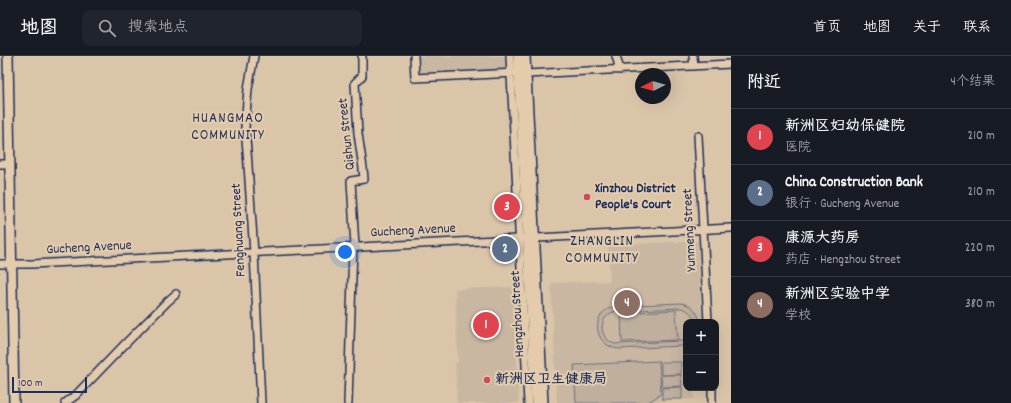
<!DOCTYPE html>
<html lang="zh">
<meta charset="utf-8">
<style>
:root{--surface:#171b24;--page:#20242c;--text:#f1f3f6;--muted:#9ea1a6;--line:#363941;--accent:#db2777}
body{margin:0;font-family:Dekko,"LXGW WenKai TC",sans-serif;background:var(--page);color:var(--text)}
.controls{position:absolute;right:12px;bottom:12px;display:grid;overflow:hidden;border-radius:8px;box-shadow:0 4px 16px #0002}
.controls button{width:36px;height:36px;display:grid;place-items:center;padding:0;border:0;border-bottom:1px solid var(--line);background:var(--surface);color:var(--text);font:20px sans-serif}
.compass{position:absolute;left:635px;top:12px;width:36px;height:36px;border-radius:50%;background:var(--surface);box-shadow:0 4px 16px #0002;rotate:265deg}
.scale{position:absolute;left:12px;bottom:10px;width:75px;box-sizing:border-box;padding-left:4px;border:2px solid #1b2f5e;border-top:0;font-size:11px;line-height:14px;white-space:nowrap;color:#1b2f5e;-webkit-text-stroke:3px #e3cbac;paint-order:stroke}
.you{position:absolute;left:345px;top:196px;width:14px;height:14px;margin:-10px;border:3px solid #fff;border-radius:50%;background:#1a73e8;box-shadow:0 0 0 6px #1a73e833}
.badge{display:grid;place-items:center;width:26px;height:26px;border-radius:50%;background:var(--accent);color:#fff;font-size:13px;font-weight:700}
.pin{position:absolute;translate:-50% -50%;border:2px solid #fff;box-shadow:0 1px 4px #0006}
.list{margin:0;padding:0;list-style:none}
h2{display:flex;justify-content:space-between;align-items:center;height:52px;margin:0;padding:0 16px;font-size:17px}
h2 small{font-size:13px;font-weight:400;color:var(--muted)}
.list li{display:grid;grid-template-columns:26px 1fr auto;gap:12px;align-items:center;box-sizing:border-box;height:56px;padding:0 16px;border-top:1px solid var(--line)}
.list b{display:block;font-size:15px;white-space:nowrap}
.list p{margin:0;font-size:13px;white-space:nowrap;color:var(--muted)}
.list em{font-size:13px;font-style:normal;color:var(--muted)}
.icon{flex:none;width:22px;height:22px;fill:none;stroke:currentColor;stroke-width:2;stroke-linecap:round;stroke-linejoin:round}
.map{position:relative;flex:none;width:731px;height:347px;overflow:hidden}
header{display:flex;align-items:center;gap:24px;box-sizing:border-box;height:56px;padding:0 20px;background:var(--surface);border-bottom:1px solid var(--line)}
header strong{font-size:19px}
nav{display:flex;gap:22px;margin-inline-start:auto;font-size:14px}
.search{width:280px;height:36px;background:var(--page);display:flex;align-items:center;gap:10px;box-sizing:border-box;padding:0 14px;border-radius:8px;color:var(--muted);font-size:15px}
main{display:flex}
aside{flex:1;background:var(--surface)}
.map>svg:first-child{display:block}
</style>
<header>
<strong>地图</strong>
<div class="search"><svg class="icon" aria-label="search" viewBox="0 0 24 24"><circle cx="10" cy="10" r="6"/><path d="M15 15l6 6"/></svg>搜索地点</div>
<nav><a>首页</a><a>地图</a><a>关于</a><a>联系</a></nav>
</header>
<main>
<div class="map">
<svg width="731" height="347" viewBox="0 0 731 347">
<rect width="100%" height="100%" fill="#dbc5a9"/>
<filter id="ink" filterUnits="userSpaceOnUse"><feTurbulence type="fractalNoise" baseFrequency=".025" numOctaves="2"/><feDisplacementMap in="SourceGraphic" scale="8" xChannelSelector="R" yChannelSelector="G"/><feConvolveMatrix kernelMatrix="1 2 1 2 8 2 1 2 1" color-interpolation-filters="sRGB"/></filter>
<g filter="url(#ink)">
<path fill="#c9b7a2" d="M409,0H508V15L410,19Z
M698,185L702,266H686V332H694V343L659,345L657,347H557L551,227L610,225L608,189Z
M513,231L519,347H457L455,307H458L455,233Z"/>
<path fill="#bfaf9d" stroke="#6d6f7e" d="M680,247C691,248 698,255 700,266H695C693,258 688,253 680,252L617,255C598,259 597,282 615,288L682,285L686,284V289L682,290L618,293C592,289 590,255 616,250Z
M676,254L678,284L622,286L621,257Z
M659,305L661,338L647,347H576L574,309Z
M661,306H681V318L661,319Z
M661,319H681L682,330L662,331Z
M682,331V343H662V332Z"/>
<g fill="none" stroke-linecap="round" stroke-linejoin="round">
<defs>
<path id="minor" d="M254,0L248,33L245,71L247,95L254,197L261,347
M414,0L415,22L515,17
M510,0L528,347
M616,0L620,14
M693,0L694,10
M526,18L731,8
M698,80L708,266
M0,108H10
M355,191L351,125L364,123C363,108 360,93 358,77C357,61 356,44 355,27L362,20V0
M0,208H32L731,172
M712,332V347
M65,347L75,340L125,288L168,245L176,238
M348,347L353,191"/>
<path id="major" d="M8,0L14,347
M518,0L536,347
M525,0L543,347"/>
</defs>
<use href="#minor" stroke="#1b2f5e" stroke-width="10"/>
<use href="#major" stroke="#1b2f5e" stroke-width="12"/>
<use href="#minor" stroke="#e3cbac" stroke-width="7"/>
<use href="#major" stroke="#e3cbac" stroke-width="9"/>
</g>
</g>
<g fill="#d1495b" stroke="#e3cbac" stroke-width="1.5">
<circle cx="587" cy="141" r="4"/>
<circle cx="487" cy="324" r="4"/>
</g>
<g text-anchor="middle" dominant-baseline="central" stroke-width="4" stroke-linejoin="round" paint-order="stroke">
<g font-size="14" fill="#1b2f5e" stroke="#e3cbac">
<text transform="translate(347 78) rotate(-96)">Qishun Street</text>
<text transform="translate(239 174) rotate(-93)">Fenghuang Street</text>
<text transform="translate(690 174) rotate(-93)">Yunmeng Street</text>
<text transform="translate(413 175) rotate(-3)">Gucheng Avenue</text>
<text transform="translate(89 192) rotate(-3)">Gucheng Avenue</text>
<text transform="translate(518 258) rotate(-93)">Hengzhou Street</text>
</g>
<g font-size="14" font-weight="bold" fill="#1b2f5e" stroke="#e3cbac" text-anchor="start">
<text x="595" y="133">Xinzhou District<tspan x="595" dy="16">People's Court</tspan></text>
<text x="495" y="324">新洲区卫生健康局</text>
</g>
<g font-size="15" letter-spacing="1" fill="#1b2f5e" stroke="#e3cbac">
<text x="228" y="63">HUANGMAO<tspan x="228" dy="17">COMMUNITY</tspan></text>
<text x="602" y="186">ZHANGLIN<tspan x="602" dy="17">COMMUNITY</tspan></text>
</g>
</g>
</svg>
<div class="controls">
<button>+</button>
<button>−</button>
</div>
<svg class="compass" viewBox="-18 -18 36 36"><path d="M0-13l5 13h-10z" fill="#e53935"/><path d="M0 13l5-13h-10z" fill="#9ea1a6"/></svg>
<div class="scale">100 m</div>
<div class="you"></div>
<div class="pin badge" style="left:486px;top:269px;background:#e0444e">1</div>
<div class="pin badge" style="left:505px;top:193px;background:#5c6f8a">2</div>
<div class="pin badge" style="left:507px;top:151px;background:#e0444e">3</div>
<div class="pin badge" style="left:627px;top:247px;background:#8d6e63">4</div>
</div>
<aside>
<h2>附近<small>4个结果</small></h2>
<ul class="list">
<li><span class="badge" style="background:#e0444e">1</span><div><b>新洲区妇幼保健院</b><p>医院</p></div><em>210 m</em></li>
<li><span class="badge" style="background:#5c6f8a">2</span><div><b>China Construction Bank</b><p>银行 · Gucheng Avenue</p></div><em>210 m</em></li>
<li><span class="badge" style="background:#e0444e">3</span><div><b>康源大药房</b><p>药店 · Hengzhou Street</p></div><em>220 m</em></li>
<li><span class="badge" style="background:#8d6e63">4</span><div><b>新洲区实验中学</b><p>学校</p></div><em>380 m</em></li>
</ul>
</aside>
</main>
